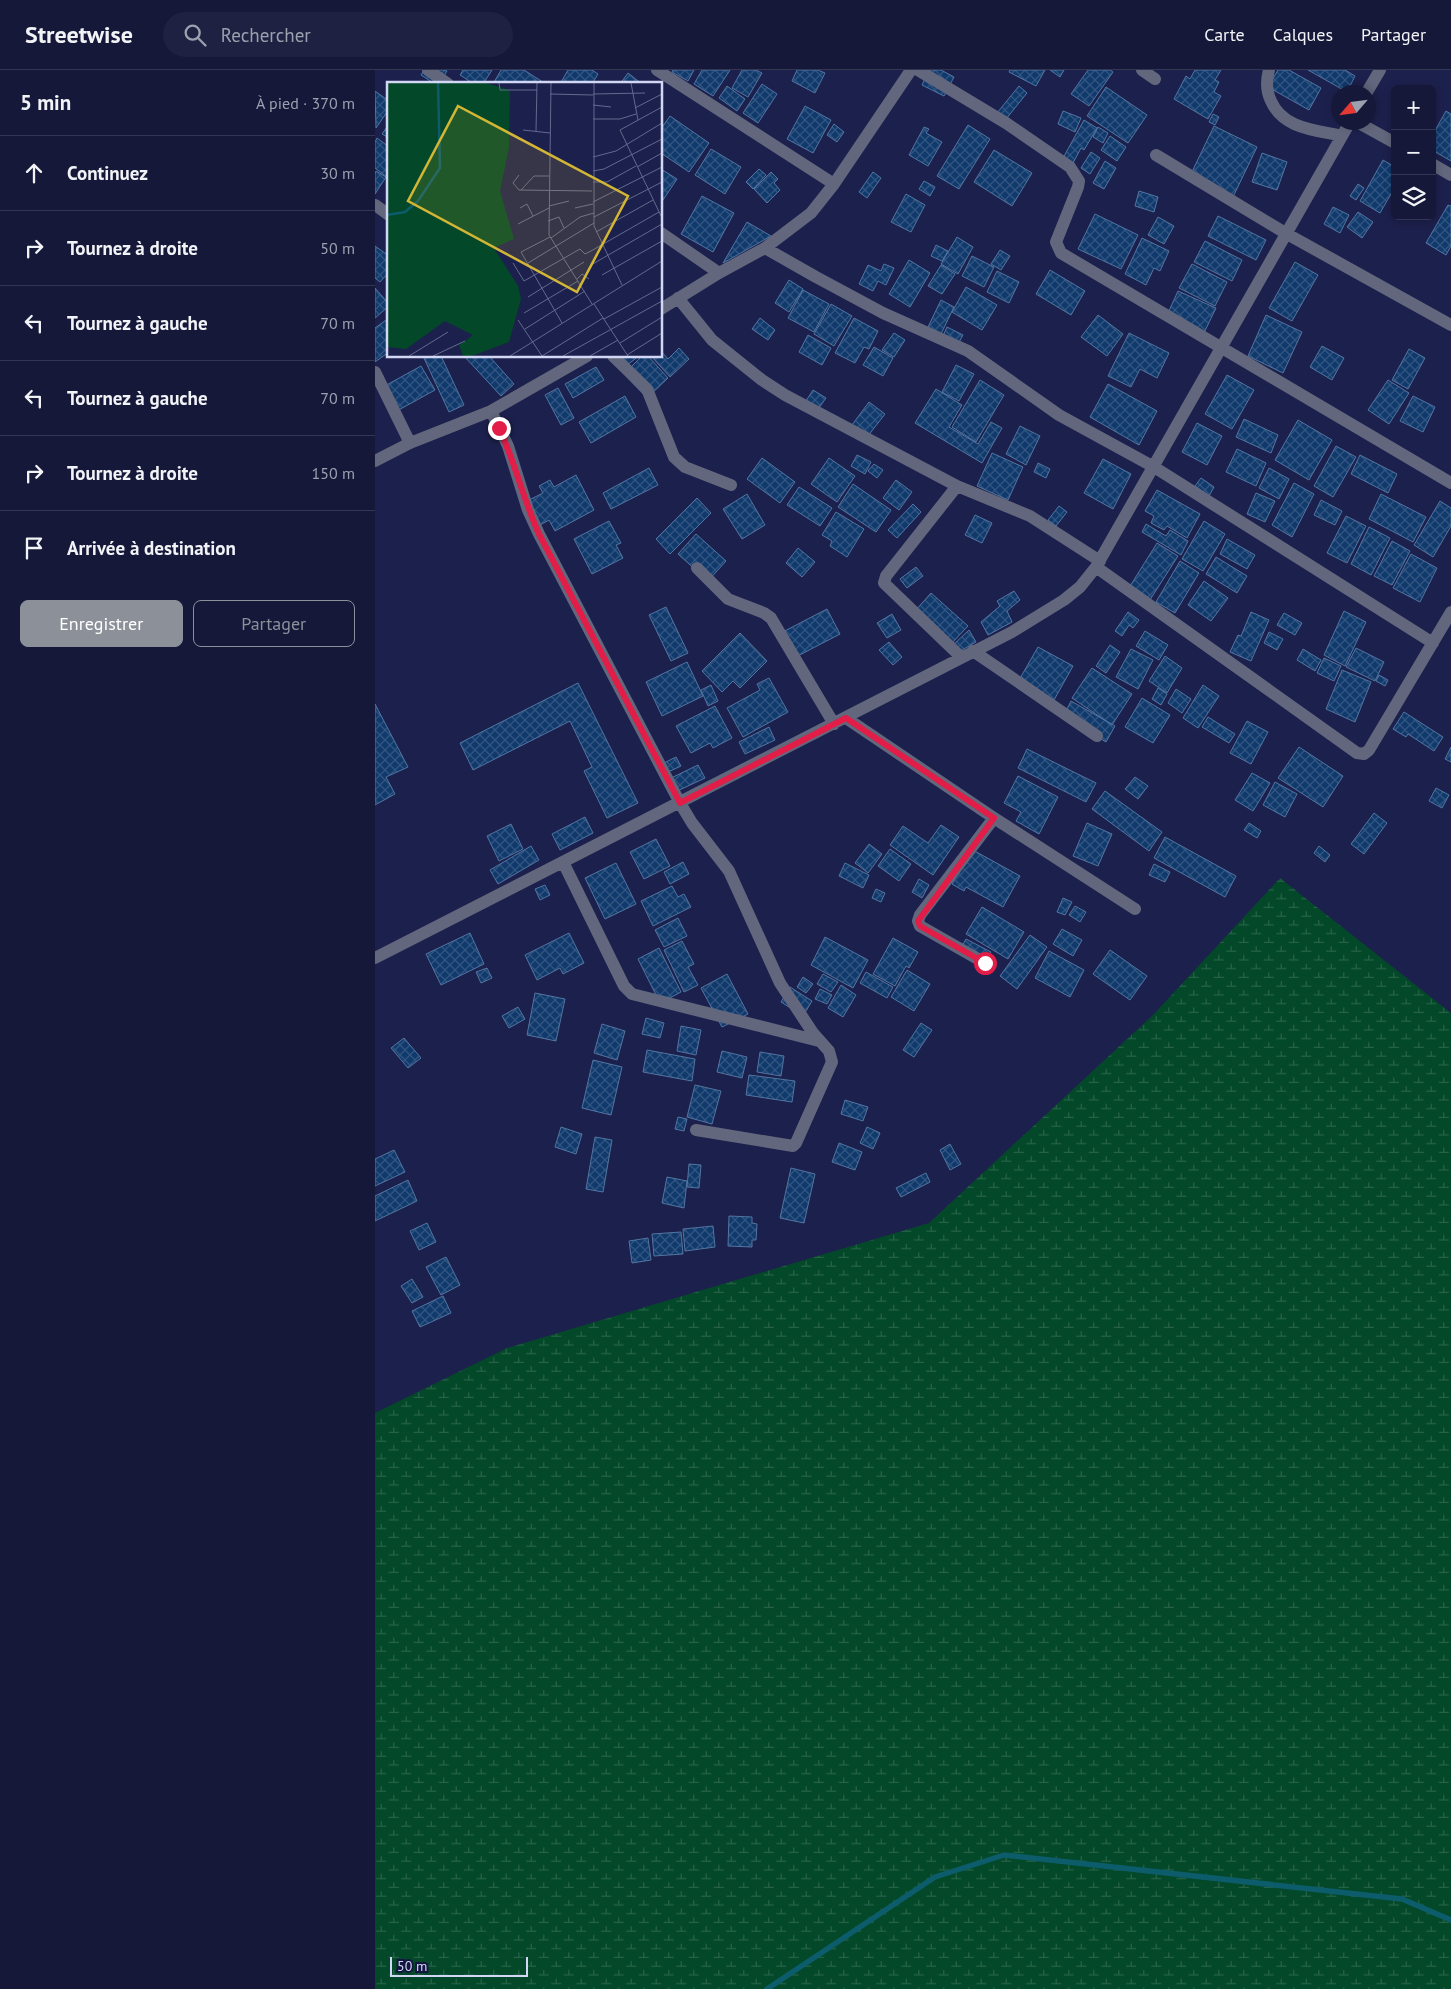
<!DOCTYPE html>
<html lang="fr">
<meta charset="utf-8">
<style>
:root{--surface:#151839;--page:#1e2141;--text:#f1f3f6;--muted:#9da0ae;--line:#343753;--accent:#8c9099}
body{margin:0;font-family:"PT Sans",sans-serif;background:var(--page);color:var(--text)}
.controls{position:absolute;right:15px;top:15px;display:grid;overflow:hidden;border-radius:8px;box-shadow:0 2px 8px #0003}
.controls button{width:45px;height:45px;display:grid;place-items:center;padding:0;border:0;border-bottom:1px solid var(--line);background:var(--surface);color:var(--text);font:25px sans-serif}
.compass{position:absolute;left:956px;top:15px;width:45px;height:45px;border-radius:50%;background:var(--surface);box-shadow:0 2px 8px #0003;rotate:242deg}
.scale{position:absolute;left:15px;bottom:12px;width:138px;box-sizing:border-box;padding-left:5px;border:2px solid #d1d7f4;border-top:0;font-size:14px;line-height:18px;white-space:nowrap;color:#d1d7f4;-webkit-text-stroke:4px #141641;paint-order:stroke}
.stop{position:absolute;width:15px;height:15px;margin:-11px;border:4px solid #e11d48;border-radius:50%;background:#fff}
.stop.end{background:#e11d48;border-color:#fff;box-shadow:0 1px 5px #0008}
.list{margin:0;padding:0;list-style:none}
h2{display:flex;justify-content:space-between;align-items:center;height:65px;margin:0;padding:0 20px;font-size:21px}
h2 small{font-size:16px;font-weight:400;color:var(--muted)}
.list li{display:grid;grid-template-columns:32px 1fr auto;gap:15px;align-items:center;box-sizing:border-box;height:75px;padding:0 20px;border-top:1px solid var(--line)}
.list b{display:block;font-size:19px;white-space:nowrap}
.list em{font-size:16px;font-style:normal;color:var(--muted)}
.actions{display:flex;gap:10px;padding:15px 20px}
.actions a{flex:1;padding:11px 0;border:1px solid var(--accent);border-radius:8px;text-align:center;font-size:18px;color:var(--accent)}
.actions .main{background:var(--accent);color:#fff}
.icon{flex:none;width:28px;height:28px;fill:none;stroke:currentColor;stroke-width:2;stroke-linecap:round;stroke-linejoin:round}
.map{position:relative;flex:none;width:1076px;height:1919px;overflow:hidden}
header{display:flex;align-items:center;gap:30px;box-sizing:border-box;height:70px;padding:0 25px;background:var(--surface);border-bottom:1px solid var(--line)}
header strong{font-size:24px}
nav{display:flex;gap:28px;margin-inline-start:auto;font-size:18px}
.search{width:350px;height:45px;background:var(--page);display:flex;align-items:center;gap:12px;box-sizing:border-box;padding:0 18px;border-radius:28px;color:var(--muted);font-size:19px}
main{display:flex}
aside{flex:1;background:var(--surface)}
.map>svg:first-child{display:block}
</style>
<header>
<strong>Streetwise</strong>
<div class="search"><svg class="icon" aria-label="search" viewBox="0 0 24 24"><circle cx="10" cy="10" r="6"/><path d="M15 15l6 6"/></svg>Rechercher</div>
<nav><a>Carte</a><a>Calques</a><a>Partager</a></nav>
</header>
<main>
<aside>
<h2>5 min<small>À pied · 370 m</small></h2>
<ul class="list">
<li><svg class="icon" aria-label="ahead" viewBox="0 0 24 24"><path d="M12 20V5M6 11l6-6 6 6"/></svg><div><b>Continuez</b></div><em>30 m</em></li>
<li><svg class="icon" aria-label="right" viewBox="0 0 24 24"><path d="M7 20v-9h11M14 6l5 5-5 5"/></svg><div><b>Tournez à droite</b></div><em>50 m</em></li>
<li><svg class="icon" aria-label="left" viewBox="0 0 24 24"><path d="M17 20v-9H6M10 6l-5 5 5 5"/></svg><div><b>Tournez à gauche</b></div><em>70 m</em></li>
<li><svg class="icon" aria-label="left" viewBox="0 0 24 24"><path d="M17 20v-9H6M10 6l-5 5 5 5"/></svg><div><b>Tournez à gauche</b></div><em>70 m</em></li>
<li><svg class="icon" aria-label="right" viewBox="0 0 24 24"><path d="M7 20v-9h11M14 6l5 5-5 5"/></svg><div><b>Tournez à droite</b></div><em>150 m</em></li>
<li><svg class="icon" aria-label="arrive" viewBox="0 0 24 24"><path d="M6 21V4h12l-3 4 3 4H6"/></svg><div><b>Arrivée à destination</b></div></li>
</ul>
<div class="actions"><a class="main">Enregistrer</a><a>Partager</a></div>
</aside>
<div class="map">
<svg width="1076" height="1919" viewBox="0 0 1076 1919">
<defs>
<pattern id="wetland-marsh" width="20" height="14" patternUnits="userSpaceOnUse" patternTransform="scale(1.25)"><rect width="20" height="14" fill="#034828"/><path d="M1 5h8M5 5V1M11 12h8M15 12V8" fill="none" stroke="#276248"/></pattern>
<pattern id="building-cross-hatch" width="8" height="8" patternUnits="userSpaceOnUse" patternTransform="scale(1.25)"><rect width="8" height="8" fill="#10396c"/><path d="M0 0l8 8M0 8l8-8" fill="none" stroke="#325582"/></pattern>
</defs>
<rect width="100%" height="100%" fill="#1c204c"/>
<path fill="url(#wetland-marsh)" d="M905,808L1076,943V1919H0V1343L132,1278L554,1153L778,945Z"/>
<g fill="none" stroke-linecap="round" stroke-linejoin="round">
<path stroke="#0c5c6c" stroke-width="5.5" d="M392,1919L560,1807L629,1785L1027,1829L1076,1850"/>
</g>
<path fill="url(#building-cross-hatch)" stroke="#5375a1" d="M49,0H70L72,1L64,14H60L46,5Z
M88,0H117L108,14H99L85,5Z
M126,0H149L171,14H118Z
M193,0H217L223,4L217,14H185Z
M298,0H319L313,11L297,2Z
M327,0H355L338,26L319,14Z
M367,0H381L387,3L373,27L357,18Z
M422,0H443L450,3L440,23L417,11Z
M554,0H566L579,7L569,26L547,15Z
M635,0H670L661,16L634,2Z
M675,0H689L685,7Z
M713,0H735L738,2L714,36L696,24Z
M820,0H846L840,10L844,12L839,22L846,26L833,49L799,29L811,6L815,9Z
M903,0H914L946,18L934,40L893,17Z
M933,0H970L980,6L972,22Z
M253,3L267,14H245Z
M387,14L402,24L383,53L368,43Z
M352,16L370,29L362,41L344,28Z
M644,16L652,23L631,49L622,43Z
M731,17L772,45L753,73L712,46Z
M0,21L14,31V39L1,58Z
M430,36L456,50L438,83L412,69Z
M688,41L706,48L700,62L683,54Z
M1071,41L1076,44V91L1057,80V66Z
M838,44L844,47L840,55L834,52Z
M295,46L334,73L314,102L286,83V59Z
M709,50L722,58L709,80L706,78L698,93L688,88Z
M14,54V68L7,64Z
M459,54L469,62L462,72L452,65Z
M593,55L615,69L584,119L562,106Z
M839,56L882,77L857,129L814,108Z
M549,57L554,59L551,63L567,72L553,96L534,85Z
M723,57L733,63L728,73L718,67Z
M735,66L751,77L742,91L726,80Z
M2,68L14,77L12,107L0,98V72Z
M336,79L366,97L350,124L320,105Z
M619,80L657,103L637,136L599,112Z
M716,82L725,88L715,104L706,98Z
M887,83L912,92L902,120L877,112Z
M1008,90L1020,97V117L1005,143L985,131Z
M730,91L741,98L729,119L718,113Z
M286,99L302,109L286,133Z
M384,99L391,105L378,119L371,112Z
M1,101L11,107L0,124V104Z
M396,102L403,109L399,113L405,120L392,133L379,119Z
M498,102L506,108L492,128L484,122Z
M549,111L560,117L555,126L544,119Z
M983,114L989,118L981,130L975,126Z
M764,121L783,127L779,142L760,136Z
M531,124L550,135L536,162L516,152Z
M327,126L359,143L338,182L306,164Z
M1073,135L1076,136V176L1071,185L1051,173Z
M958,137L974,145L965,163L949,154Z
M983,142L998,152L987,168L972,157Z
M720,144L763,165L746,199L703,179Z
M843,146L891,170L881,190L833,166Z
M783,147L799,156L789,174L773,165Z
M372,152L396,166L348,193Z
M582,167L598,177L583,204L566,194Z
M767,168L794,181L785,201L779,198L771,215L750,204Z
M830,171L867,190L857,211L819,192Z
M561,175L573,181L567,191L556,186Z
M0,176L14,186V202L5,212L0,208Z
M625,180L635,186L626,200L616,194Z
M597,186L619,197L609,217L587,206Z
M534,190L555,203L535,237L514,224Z
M920,192L943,205L917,251L894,238Z
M509,194L519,198L511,215L503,211L498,221L484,214L493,195L506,201Z
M817,194L852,212L840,236L804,218Z
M566,195L580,204L567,224L553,216Z
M675,200L710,221L696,245L661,224Z
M622,201L644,212L634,233L612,222Z
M414,210L428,219L414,242L400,233Z
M591,217L622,235L607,260L577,242Z
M0,218L14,234V236L0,248Z
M428,220L454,234L439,262L413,248Z
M803,221L841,238L826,269L793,243Z
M566,230L579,237L566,264L553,257Z
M456,234L477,246L459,276L439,264Z
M723,245L748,264L732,286L706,267Z
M891,245L927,262L908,303L873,286Z
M14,248V282L0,292V258Z
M385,248L400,260L393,270L377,259Z
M479,248L503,261L494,279L489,277L480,293L460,283Z
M572,257L588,265L583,274L568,266Z
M519,263L530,270L519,287L507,280Z
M754,263L794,283L782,308L765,299L756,317L733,306Z
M433,265L456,278L447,295L424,282Z
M947,276L969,288L957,310L935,297Z
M499,277L518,288L508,306L488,295Z
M304,278L314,289L295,307L276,286H286V281L293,289Z
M1034,279L1050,288L1033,319L1017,310Z
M48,286H66L89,335L74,342Z
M89,286H114L139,314L126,326Z
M247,286H264L252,295Z
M267,286H273L293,308L272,328L249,304Z
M581,295L599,304L584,331L567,322Z
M46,296L60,320L20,342L6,318Z
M221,297L229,310L198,328L190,314Z
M852,305L879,320L857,359L830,344Z
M605,310L629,325L601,372L577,357Z
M1013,310L1034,323L1014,354L993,340Z
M733,314L782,341L764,375L715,347Z
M183,318L199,348L186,355L170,325Z
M561,319L587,335L574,357L603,374L616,352L627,358L607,393L540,353Z
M438,320L451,328L441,342L429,334Z
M250,326L261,347L216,373L204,352Z
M1038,326L1060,337L1048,362L1025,351Z
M494,332L510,344L489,371L474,359Z
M869,349L903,365L896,383L861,367Z
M923,350L957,370L934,410L900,390Z
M822,353L847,366L832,395L807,382Z
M645,356L665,366L651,395L631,384Z
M961,376L981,387L958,427L939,416Z
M862,379L891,393L881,416L851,402Z
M617,383L648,397L633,430L602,416Z
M482,385L496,392L490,404L476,396Z
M985,385L1022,404L1013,423L976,404Z
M387,388L420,412L405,433L372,409Z
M454,388L480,406L462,432L436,414Z
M728,389L756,404L738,439L709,423Z
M663,393L675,399L671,408L659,402Z
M499,394L508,400L502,408L493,401Z
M274,398L283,415L236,439L228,423Z
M894,398L914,409L904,429L884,418Z
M201,405L219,440L180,461L174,450L165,455L152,431L168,423L164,416L175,410L179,417Z
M826,408L839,417L834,426L820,416Z
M521,410L537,422L524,440L508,428Z
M919,413L939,424L917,467L897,455Z
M478,414L516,440L501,462L463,437Z
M424,417L457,438L445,456L412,435Z
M782,420L825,444L812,468L792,456L789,460L776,453L779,446L770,441Z
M881,423L900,431L890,452L872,444Z
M372,424L390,455L367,469L348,439Z
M1006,424L1051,447L1038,472L994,449Z
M322,428L336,443L295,484L281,469Z
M946,430L967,441L960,455L939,445Z
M1065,431L1076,438V456L1058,487L1039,475Z
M538,434L546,442L522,468L513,460Z
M684,436L692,442L681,456L673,450Z
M461,442L489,459L472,487L455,476L457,471L447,465Z
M600,445L617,453L607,473L590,465Z
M971,446L991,456L972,493L952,483Z
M234,451L246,473L241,475L248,488L217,504L199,469Z
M829,451L850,464L828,501L807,489Z
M771,454L791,466L795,460L813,471L806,485L767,462Z
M994,457L1015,468L996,505L976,494Z
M321,464L351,491L333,511L303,484Z
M852,469L880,485L872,499L845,484Z
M1017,471L1035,481L1017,515L999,506Z
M782,473L803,486L773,533L752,521Z
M423,478L440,492L427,507L411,493Z
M1036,484L1062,498L1045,532L1018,518Z
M841,487L872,506L862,523L831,504Z
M805,491L824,503L800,543L781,532Z
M541,497L548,506L532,518L525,509Z
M829,511L853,528L836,551L813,535Z
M639,521L645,530L632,541L637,552L613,565L606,552L625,536L622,531Z
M556,523L593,556L576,574L540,541Z
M291,537L313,583L296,591L274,545Z
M452,539L465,564L415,590L402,565Z
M969,541L991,552L970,596L949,585Z
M753,542L764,550L758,558L754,555L747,566L740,561Z
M876,542L894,550L876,591L855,582L863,565L866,566Z
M909,543L927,553L920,565L902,555Z
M517,544L526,560L512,568L502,553Z
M594,560L601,572L582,583L577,576Z
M770,561L793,575L784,590L761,576Z
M894,562L908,569L902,580L889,573Z
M365,563L392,591L365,618L358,611L347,622L327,601Z
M514,572L527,587L518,595L504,580Z
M735,575L745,582L731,603L721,596Z
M663,577L698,596L679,630L644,610Z
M981,578L1009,592L1000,611L971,597Z
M756,579L778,590L763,619L741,607Z
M928,579L946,590L940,601L922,590Z
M790,586L807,598L792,623L774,611Z
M949,588L966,596L959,611L942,603Z
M312,592L328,626L287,646L271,612Z
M717,598L757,624L737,655L697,628Z
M967,600L996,612L980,652L951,639Z
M1004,605L1013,610L1010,616L1001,611Z
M394,608L413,642L368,667L352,638L385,620L382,614Z
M203,613L263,733L232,748L209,701L217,697L195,651L98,700L85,673Z
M336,615L343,631L333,636L326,620Z
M828,615L844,626L823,658L808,648Z
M783,618L792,624L786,635L777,629Z
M801,619L816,629L807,643L793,633Z
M767,628L795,645L778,673L750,657Z
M696,631L740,656L731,672L688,647Z
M0,634L33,697L11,707L20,724L0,735Z
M340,636L357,668L338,678L335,673L316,683L301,656Z
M1029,642L1068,667L1059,681L1033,664L1031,667L1018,659Z
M833,647L860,664L854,673L827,657Z
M872,651L893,662L876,694L855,683Z
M394,657L400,670L370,684L364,672Z
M924,677L968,706L948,737L903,708Z
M1076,677V692L1070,689Z
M652,679L721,713L711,732L643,698Z
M301,687L306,696L291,703L287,694Z
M323,695L330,708L298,723L292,710Z
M877,703L895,713L878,741L860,730Z
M643,706L683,727L664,764L641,751L646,742L629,733Z
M760,707L773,716L763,729L750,719Z
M900,712L922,724L910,747L888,735Z
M1061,718L1074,725L1067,738L1054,731Z
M730,721L787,762L774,781L717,739Z
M999,743L1012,753L989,784L976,774Z
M210,747L218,763L185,780L177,764Z
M712,753L737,764L723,796L698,786Z
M874,753L886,761L882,768L869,760Z
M136,754L148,779L124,791L112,766Z
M566,755L584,767L558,805L515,775L528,756L553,773Z
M790,767L861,806L850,827L779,788Z
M281,769L295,796L269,809L255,782Z
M494,774L507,784L493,803L480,793Z
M156,776L164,790L123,814L115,800Z
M944,776L955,785L950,792L939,783Z
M515,779L536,794L524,811L503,796Z
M596,779L645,806L628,837L591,817L589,821L577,814Z
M308,792L314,804L295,814L289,802Z
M241,793L261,834L230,849L210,808Z
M470,793L494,805L488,818L464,806Z
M779,794L795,802L790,812L774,805Z
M544,809L554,815L547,828L537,822Z
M170,815L175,825L165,830L160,819Z
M297,816L303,827L309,824L316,837L278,856L266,831Z
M501,819L510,823L506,832L497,828Z
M688,828L697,832L690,845L682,842Z
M700,836L711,842L705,852L694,845Z
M607,837L649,862L633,889L591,864Z
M303,848L312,866L289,877L280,860Z
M687,859L707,870L698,886L678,874Z
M95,863L109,894L66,915L51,884Z
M194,863L209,893L188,904L185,898L162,910L150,885Z
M655,865L672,877L642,919L625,906Z
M450,867L493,890L478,918L436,895Z
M518,868L543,882L534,898L531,896L520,916L498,904Z
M591,869L616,882L609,895L584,882Z
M307,871L319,894L313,897L323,915L309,922L289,880Z
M284,878L306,922L285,933L263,889Z
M735,880L772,906L755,930L718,904Z
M674,881L709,900L695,927L660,908Z
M112,898L117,908L106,913L101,902Z
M532,900L555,914L539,941L516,927Z
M491,902L518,917L512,928L485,913Z
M352,904L373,944L347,957L326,918Z
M448,904L463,912L456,922L442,914Z
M428,907L438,914L431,923L422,917Z
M466,915L481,925L468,947L453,938Z
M415,917L437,931L428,946L406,932Z
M445,919L457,925L452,934L440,929Z
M160,923L190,929L181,971L152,965Z
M143,937L150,949L134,958L127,946Z
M271,948L289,953L285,968L267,964Z
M546,953L557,960L539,987L528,980Z
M227,954L250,961L242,990L219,983Z
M306,956L326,960L321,985L302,981Z
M29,968L46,988L33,998L16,978Z
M272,980L320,989L317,1011L268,1002Z
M347,981L372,987L367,1008L342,1002Z
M385,982L409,986L406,1006L382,1002Z
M218,990L247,997L236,1045L207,1038Z
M374,1005L420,1011L417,1032L371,1025Z
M320,1015L346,1021L337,1054L312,1047Z
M470,1030L493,1037L488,1051L466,1044Z
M303,1047L312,1049L309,1061L300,1059Z
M186,1057L207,1064L201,1084L180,1077Z
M492,1057L505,1063L498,1079L485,1073Z
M220,1067L237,1070L228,1122L211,1119Z
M464,1073L487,1082L480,1100L457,1092Z
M575,1074L586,1094L575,1100L565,1080Z
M19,1080L30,1102L0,1116V1089Z
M314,1094L326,1095L324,1118L312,1117Z
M416,1098L440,1104L429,1153L405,1148Z
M551,1103L555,1112L526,1127L521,1118Z
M292,1107L312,1111L309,1138L287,1133Z
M33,1110L42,1131L0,1151V1126Z
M354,1146L377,1147V1153L382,1154L381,1170H377V1177L353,1176Z
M52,1153L61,1172L44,1180L35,1161Z
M338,1156L340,1177L310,1181L308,1159Z
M306,1162L308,1184L279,1186L277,1164Z
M273,1168L276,1190L257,1193L254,1171Z
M71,1187L85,1215L66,1225L51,1197Z
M37,1209L48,1227L37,1233L26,1216Z
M68,1226L76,1243L45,1257L37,1241Z"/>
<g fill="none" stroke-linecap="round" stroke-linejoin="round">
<path stroke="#62677d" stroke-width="12" d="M53,0L73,14
M282,0L459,114
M543,0L631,53L695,97L704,111L703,117L681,172L686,183L1076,413
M767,0L780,9
M894,0C891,11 891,21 896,31C908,59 941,60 967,66
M992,22L1005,0
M982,52L1020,73
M781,85L912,164L1076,255
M1057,94L1076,105
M0,135L14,145
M286,163L344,203
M390,178L441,207L508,243L593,281L684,345L779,397L1058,573
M303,228L337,270L387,310L410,325L582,416L655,446L725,491
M286,239L344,203L390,178L436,143L459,114L536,0
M238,286L272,319L299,387L310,397L356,415
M0,302L35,373
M116,341L133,376L153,440L164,464L305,733L317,753L354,801L405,913L438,963L454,981L457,992L421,1073L418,1076L321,1060
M0,391L35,373L116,341L212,286
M582,416L511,506L509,513L586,587
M721,497L982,683L989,684L994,680L1076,542
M322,498L353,529L389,543L396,548L459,654
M598,581L722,666
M471,648L619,748L760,839
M188,792L249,916L257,924L444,971
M0,888L637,562L689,530L705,517L721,497L975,52
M610,893L545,856L543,851L545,845L619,748"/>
</g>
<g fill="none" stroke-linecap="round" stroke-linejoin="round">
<path stroke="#e11d48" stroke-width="6" d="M124,358C140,392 148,429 164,464L305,733L471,648L619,748L543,851L545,856L610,893"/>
</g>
<g transform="translate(12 12)">
<rect width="275" height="275" fill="#1c204c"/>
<path d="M0,1H99L123,8L122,66L113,109L127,157L107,166L131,204L134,217L122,260L85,274H76L72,263L86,253L58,239L19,267L0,265Z" fill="#034828"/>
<path fill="none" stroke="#0c5c6c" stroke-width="2.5" d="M0,133L18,130L31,119L53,86L51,1"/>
<path fill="none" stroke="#64698f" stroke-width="1" d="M112,1L113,8H150M164,1L162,153L205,222M207,1V144L235,203M244,1L251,38M163,12L206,13M206,12L258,11M206,23L224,25M275,25L233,48L275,136M248,26L275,12M206,37H233L249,32M136,48L163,51M149,49L150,1M206,75L229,69L275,41M250,85L275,71M206,89L217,87L275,57M132,93L126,101L132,108L205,109M206,100H220L249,84M134,108L147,94H162M206,120L275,85M162,124L182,119M133,126L140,122L146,134M188,126L206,122M207,135L275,100M161,139L172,135L177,146M131,142L162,126M209,150L266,118M163,155L134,170L175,241M164,156L193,135L207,131M126,181L137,199L193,167L198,172L204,169L272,130M141,181L207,141M204,183L275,142M215,193L275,159M190,197L195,192L202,197M141,215L197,180M207,222L241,274M137,231L191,199M217,237L275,205M131,238L155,274M138,247L198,209M233,261L275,235M240,273L275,251M22,274L61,250M46,274L78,259M123,274L275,179M155,274L216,236M176,274L275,219M203,274L231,258"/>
<path fill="#d3b635" fill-opacity="0.15" stroke="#d3b635" stroke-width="2.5" d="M71,24L241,114L190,210L21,119Z"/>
<rect width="275" height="275" fill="none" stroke="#d1d7f4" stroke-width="2.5"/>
</g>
</svg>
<div class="controls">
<button>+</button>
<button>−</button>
<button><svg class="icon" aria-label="layers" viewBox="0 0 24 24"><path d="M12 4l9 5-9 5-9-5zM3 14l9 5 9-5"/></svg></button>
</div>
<svg class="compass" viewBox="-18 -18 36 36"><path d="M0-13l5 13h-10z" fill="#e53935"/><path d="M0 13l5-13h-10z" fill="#9da0ae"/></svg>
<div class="scale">50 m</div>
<div class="stop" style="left:610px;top:893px"></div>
<div class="stop end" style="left:124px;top:358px"></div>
</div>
</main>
